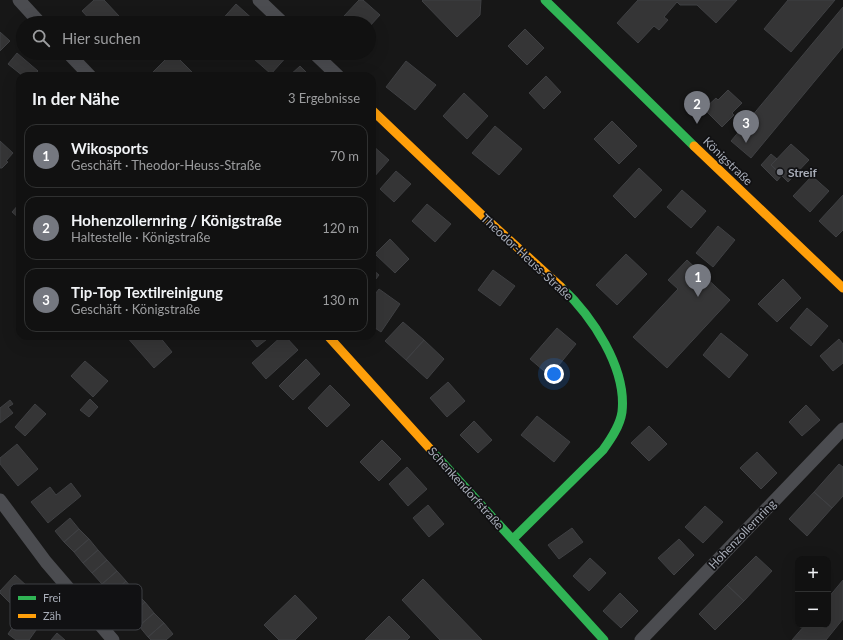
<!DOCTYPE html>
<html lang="de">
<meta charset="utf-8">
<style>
:root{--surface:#111;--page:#1e1f1f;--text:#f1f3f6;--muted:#9c9d9f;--line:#303131;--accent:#757880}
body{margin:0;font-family:Lato,sans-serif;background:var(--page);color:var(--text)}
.controls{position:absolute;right:12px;bottom:12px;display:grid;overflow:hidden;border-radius:8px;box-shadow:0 4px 16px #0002}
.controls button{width:36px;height:36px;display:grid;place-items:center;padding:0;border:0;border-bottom:1px solid var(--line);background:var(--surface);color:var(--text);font:20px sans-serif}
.you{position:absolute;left:554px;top:374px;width:14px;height:14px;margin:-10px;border:3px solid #fff;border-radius:50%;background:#1a73e8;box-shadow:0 0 0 6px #1a73e833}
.badge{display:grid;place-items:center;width:26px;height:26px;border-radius:50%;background:var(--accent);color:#fff;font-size:13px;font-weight:700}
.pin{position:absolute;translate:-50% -33px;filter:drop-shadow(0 1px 2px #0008)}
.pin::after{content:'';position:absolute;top:21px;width:14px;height:12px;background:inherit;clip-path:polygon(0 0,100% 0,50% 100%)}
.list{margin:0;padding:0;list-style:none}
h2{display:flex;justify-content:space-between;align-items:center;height:52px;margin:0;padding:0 16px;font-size:17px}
h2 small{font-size:13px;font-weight:400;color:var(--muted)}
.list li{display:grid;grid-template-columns:26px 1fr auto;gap:12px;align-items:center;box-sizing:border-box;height:64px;margin:0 8px 8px;padding:0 8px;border:1px solid var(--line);border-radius:12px}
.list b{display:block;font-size:15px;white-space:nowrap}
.list p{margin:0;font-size:13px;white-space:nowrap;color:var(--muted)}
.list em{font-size:13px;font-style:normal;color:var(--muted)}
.icon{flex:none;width:22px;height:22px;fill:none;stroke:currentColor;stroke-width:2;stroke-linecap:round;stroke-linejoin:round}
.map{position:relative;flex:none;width:843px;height:640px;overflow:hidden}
.search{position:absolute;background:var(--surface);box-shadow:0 4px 16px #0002;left:16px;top:16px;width:360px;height:44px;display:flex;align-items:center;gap:10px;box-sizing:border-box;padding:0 14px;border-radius:22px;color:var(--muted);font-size:15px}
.panel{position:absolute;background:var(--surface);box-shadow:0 4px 16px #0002;left:16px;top:72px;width:360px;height:268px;border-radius:12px}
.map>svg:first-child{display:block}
</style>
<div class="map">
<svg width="843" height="640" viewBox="0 0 843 640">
<rect width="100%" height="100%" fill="#171717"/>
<path fill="#353536" stroke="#3f4043" d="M94,0H104L119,16L112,23H93L82,11Z
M359,0H363L380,15L369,27V23H351L344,16Z
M423,0H481L480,15L457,37L422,1Z
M638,0H737L716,23L697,5H680L677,2L664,17L668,20L659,30L654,26L638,43L617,23Z
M788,0H835L791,52L764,29Z
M236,4L256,22V23H219Z
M843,7V47L751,158L731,141Z
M525,29L544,48L527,65L508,46Z
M0,32L10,41L0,51Z
M17,53L38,71L33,76H23L8,64Z
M172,53H173L196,76H154L151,74Z
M260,53H288L289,54L271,74L254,59Z
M406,61L436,85L415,110L386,87Z
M300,66L310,76H289Z
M546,76L561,92L544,109L529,93Z
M728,90L742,103L732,113L734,115L722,127L704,109L716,98L718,100Z
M464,93L488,116L467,139L443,116Z
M612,121L637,146L619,164L594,139Z
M495,126L522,149L499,175L472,153Z
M0,141L13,153L6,161L8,162L2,168H0Z
M791,144L809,160L788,182L771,165Z
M372,145L389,160L373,178H372Z
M771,154L777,159L771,165L782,175L777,181L761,165Z
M639,168L662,190L635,218L613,196Z
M396,171L411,184L394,202L380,189Z
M812,176L829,191L810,212L793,196Z
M682,190L706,211L691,228L667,207Z
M843,195V230L836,237L819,221Z
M20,203V219L12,212Z
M427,204L451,224L435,242L412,221Z
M718,226L735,240L713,267L696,253Z
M390,239L409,259L395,273L375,254Z
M626,254L647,274L617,305L596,285Z
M687,260L730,300L667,368L633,337L678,289L668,280Z
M372,269L379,275L372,284Z
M493,270L515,286L500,306L478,290Z
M783,279L801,298L777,322L758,304Z
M379,289L400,304L381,332L372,326V298Z
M807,308L828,326L811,346L790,328Z
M403,322L424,340L406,360L385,341Z
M557,328L576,344L550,376L530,359Z
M721,333L748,355L729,378L703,355Z
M126,336H159L172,352L154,368Z
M248,336H271L257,347Z
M282,336H285L298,350L266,379L252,363Z
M839,339L843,344V363L833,371L820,356Z
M424,340L444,359L427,379L406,360Z
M306,359L320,374L293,400L279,386Z
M85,361L108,381L93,397L71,376Z
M448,382L465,401L447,417L430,398Z
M330,385L350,405L327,427L308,408Z
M90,399L98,407L89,417L80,410Z
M10,400L13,404L8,407L13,413L0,423V408Z
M35,404L46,414L25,436L15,427Z
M806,405L820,420L802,436L789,422Z
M537,416L570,442L554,462L521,435Z
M474,421L492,440L478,453L460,435Z
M649,426L667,444L649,461L631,443Z
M382,440L401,459L379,481L360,462Z
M17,444L38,469L18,486L0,464V458Z
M757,452L777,473L761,489L740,468Z
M839,464L843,467V496L832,508L814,492Z
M407,467L427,489L408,506L389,484Z
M71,483L81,496L48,523L31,502L50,487L56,495Z
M814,492L832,508L807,536L789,519Z
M428,505L444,524L429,537L413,518Z
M705,506L723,522L703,543L685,527Z
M70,518L79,529L64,542L55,531Z
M572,528L583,542L559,559L548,545Z
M79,529L89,539L74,552L64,542Z
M89,539L98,550L83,563L74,552Z
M679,539L694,555L674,575L658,558Z
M98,550L107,560L92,573L83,563Z
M756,556L772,571L744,601L727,585Z
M590,558L606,573L589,591L573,576Z
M107,560L117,571L102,584L92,573Z
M117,571L126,581L111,595L102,584Z
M15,575L29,588L13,606L0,593V591Z
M423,579L482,640H440L402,600Z
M843,580V619L826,640H792L805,625H828V598Z
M126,581L135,592L120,605L111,595Z
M727,585L744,601L715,630L699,614Z
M135,592L145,602L130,616L120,605Z
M620,593L638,611L621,628L603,611Z
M295,595L317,618L295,640H279L264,625Z
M145,602L154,613L139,626L130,616Z
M24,611L41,623L29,640H16L8,634Z
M154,613L164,623L148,637L139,626Z
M389,616L410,637L407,640H365Z
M164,623L173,634L166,640H151L148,637Z
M57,633L65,640H51Z"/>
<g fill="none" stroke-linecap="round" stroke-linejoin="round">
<path stroke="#4b4c50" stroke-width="13" d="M19,0L40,23
M259,0L283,23
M68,53L90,76
M314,53L338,76
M0,500L46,562L113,640
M641,640L843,429"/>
<path stroke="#30b455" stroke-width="9" d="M545,0L694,146
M432,451L604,640
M513,539L603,450C611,439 620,426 622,412C627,368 592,316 561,287"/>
<path stroke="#ff9f0a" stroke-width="9" d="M372,110L483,216L561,287
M694,146L843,288
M328,336L432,451"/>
</g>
<circle fill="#757880" stroke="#111113" stroke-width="1.5" cx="780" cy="172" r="4"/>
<g text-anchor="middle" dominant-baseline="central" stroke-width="3.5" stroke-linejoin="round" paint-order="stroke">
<g font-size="12" fill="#a8adb8" stroke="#111113">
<text transform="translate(728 161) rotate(44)">Königstraße</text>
<text transform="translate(527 257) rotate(43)">Theodor-Heuss-Straße</text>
<text transform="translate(466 488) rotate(48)">Schenkendorfstraße</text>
<text transform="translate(742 534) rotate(-46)">Hohenzollernring</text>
</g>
<g font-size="12" font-weight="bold" fill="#a8adb8" stroke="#111113" text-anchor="start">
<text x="788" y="172">Streif</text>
</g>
</g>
<rect x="10" y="584" width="132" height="46" rx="6" fill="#111113" stroke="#3e4045" stroke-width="1"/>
<rect x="18" y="596" width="18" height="4" fill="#30b455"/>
<rect x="18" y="614" width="18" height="4" fill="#ff9f0a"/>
<g font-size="11" fill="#a8adb8">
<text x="43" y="602">Frei</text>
<text x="43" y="620">Zäh</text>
</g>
</svg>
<div class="controls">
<button>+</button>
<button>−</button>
</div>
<div class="you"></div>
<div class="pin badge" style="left:698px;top:297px">1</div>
<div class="pin badge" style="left:697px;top:124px">2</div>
<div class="pin badge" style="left:746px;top:143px">3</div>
<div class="search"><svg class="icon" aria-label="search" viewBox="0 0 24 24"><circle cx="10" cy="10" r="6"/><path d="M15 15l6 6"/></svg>Hier suchen</div>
<section class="panel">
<h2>In der Nähe<small>3 Ergebnisse</small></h2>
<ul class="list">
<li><span class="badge">1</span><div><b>Wikosports</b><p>Geschäft · Theodor-Heuss-Straße</p></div><em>70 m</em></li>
<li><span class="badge">2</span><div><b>Hohenzollernring / Königstraße</b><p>Haltestelle · Königstraße</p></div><em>120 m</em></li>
<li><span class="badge">3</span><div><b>Tip-Top Textilreinigung</b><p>Geschäft · Königstraße</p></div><em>130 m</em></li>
</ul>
</section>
</div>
